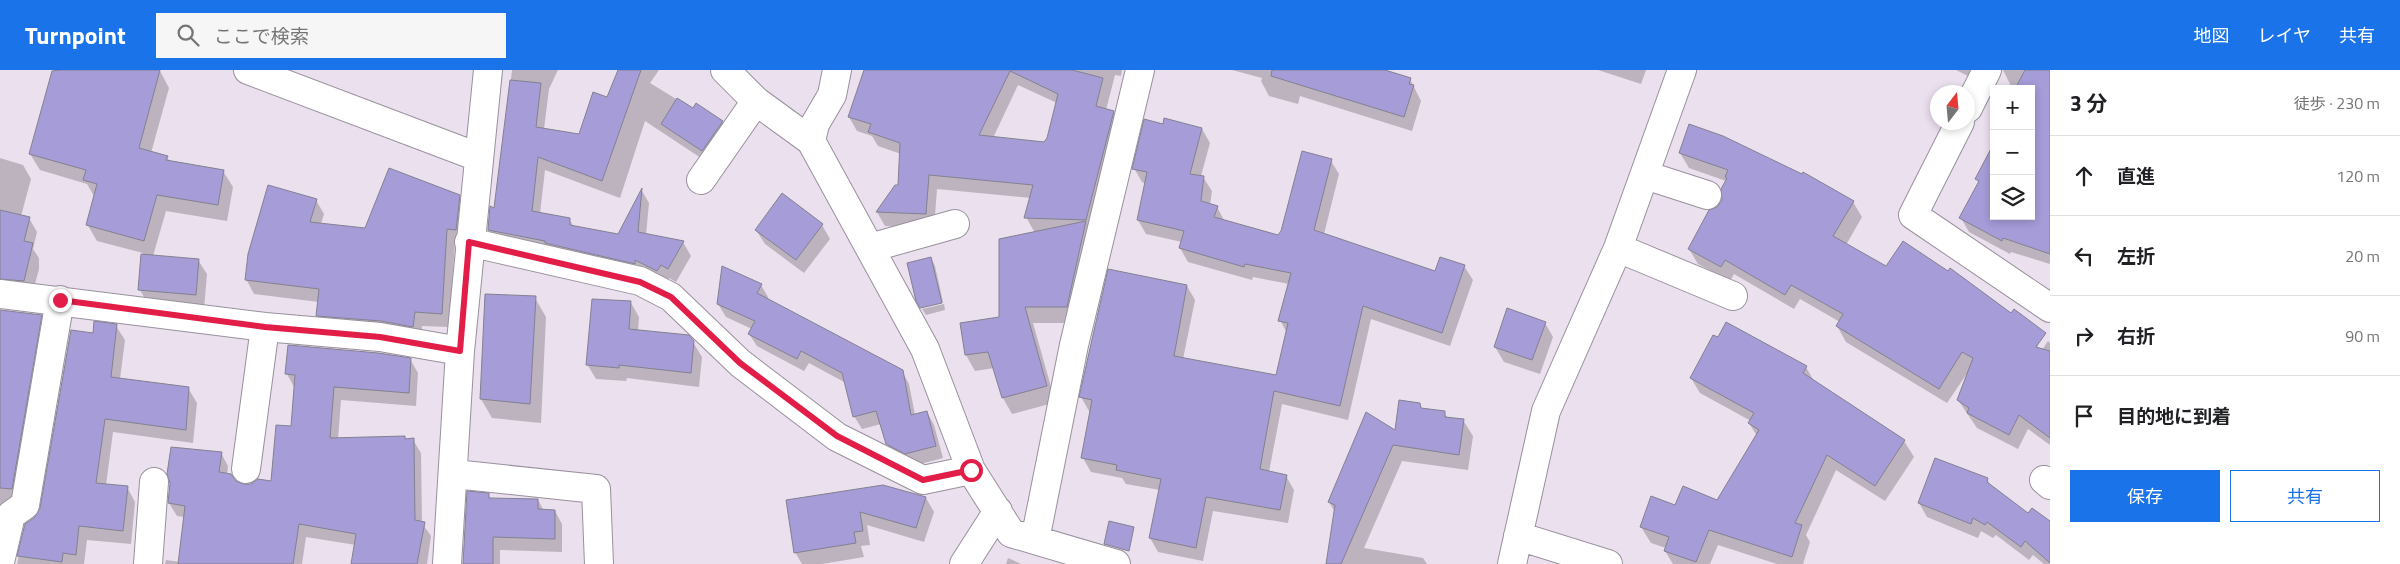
<!DOCTYPE html>
<html lang="ja">
<meta charset="utf-8">
<style>
:root{--surface:#fff;--page:#f6f6f6;--text:#202124;--muted:#757577;--line:#e0e0e0;--accent:#1a73e8}
body{margin:0;font-family:"Titillium Web","Noto Sans JP",sans-serif;background:var(--page);color:var(--text)}
.controls{position:absolute;right:15px;top:15px;display:grid;overflow:hidden;border-radius:0px;box-shadow:0 2px 8px #0003}
.controls button{width:45px;height:45px;display:grid;place-items:center;padding:0;border:0;border-bottom:1px solid var(--line);background:var(--surface);color:var(--text);font:25px sans-serif}
.compass{position:absolute;left:1930px;top:15px;width:45px;height:45px;border-radius:50%;background:var(--surface);box-shadow:0 2px 8px #0003;rotate:16deg}
.stop{position:absolute;width:15px;height:15px;margin:-11px;border:4px solid #e11d48;border-radius:50%;background:#fff}
.stop.end{background:#e11d48;border-color:#fff;box-shadow:0 1px 5px #0008}
.list{margin:0;padding:0;list-style:none}
h2{display:flex;justify-content:space-between;align-items:center;height:65px;margin:0;padding:0 20px;font-size:21px}
h2 small{font-size:16px;font-weight:400;color:var(--muted)}
.list li{display:grid;grid-template-columns:32px 1fr auto;gap:15px;align-items:center;box-sizing:border-box;height:80px;padding:0 20px;border-top:1px solid var(--line)}
.list b{display:block;font-size:19px;white-space:nowrap}
.list em{font-size:16px;font-style:normal;color:var(--muted)}
.actions{display:flex;gap:10px;padding:15px 20px}
.actions a{flex:1;padding:11px 0;border:1px solid var(--accent);border-radius:0px;text-align:center;font-size:18px;color:var(--accent)}
.actions .main{background:var(--accent);color:#fff}
.icon{flex:none;width:28px;height:28px;fill:none;stroke:currentColor;stroke-width:2;stroke-linecap:round;stroke-linejoin:round}
.map{position:relative;flex:none;width:2050px;height:494px;overflow:hidden}
header{display:flex;align-items:center;gap:30px;box-sizing:border-box;height:70px;padding:0 25px;background:var(--accent);color:#fff}
header strong{font-size:24px}
nav{display:flex;gap:28px;margin-inline-start:auto;font-size:18px}
.search{width:350px;height:45px;background:var(--page);display:flex;align-items:center;gap:12px;box-sizing:border-box;padding:0 18px;border-radius:0px;color:var(--muted);font-size:19px}
main{display:flex}
aside{flex:1;background:var(--surface)}
.map>svg:first-child{display:block}
</style>
<header>
<strong>Turnpoint</strong>
<div class="search"><svg class="icon" aria-label="search" viewBox="0 0 24 24"><circle cx="10" cy="10" r="6"/><path d="M15 15l6 6"/></svg>ここで検索</div>
<nav><a>地図</a><a>レイヤ</a><a>共有</a></nav>
</header>
<main>
<div class="map">
<svg width="2050" height="494" viewBox="0 0 2050 494">
<rect width="100%" height="100%" fill="#ebe0ee"/>
<path fill="#0003" fill-rule="evenodd" d="M71,0L160,1L169,18L151,83L167,87L170,92L223,101L233,117L227,151L166,141L153,186L198,190L207,204L204,239L148,234L140,220L143,183L97,171L87,154L94,126L87,114L40,100L30,84Z
M512,0H558L549,19L544,59L580,65L607,28L620,0H659L650,13L694,40L722,52L730,66L710,94L645,51L620,128L545,100L540,144L569,149L574,157L618,165L642,121L649,133L646,165L683,172L691,186L676,212L669,208L665,214L497,174L489,160L496,140Z
M897,0H1122L1121,6L1115,5L1106,40L1113,42L1122,57L1076,253H1033L1053,324V333L1012,344L1003,328L994,298L975,301L966,285L961,254L1000,248L1035,163L1026,147L1031,128L937,119L934,158L885,156L877,142L899,116L901,84L878,76L872,66L857,61L849,47ZM1018,15L1057,33L1048,69L1044,73L993,68Z
M1232,0H1380L1410,9L1421,31L1412,61L1300,26L1298,34L1269,26L1261,11L1262,8Z
M1598,0H1646L1641,14Z
M1956,0H1976L1972,8Z
M2003,0H2050V194L2011,182L2010,184L1969,162L1961,148L1979,113L1976,109L1994,75V146H2031V19L2016,18L2011,16Z
M1163,55L1202,59L1210,73L1201,106L1203,107L1212,121L1210,135L1217,137L1225,152L1278,167L1331,91L1339,104L1324,164L1436,203L1464,196L1473,210L1450,276L1371,249L1348,350L1282,334L1269,402L1286,406L1294,420L1288,453L1213,441L1203,491L1158,482L1150,468L1160,420L1126,414L1122,408L1091,402L1083,388L1091,342L1089,341L1081,327L1187,216L1195,230L1183,289L1277,306L1287,263L1280,250L1289,214L1253,207L1252,210L1188,192L1180,178L1182,172L1146,164L1138,150L1146,114L1142,112L1134,98Z
M1680,83L1853,132L1862,147L1846,175L1886,198L2040,269L2030,298L2048,271L2050,273V375L2028,359L2018,379L1977,358L1958,330L1968,302L1947,333L1846,272L1837,256L1840,252L1800,229L1794,239L1734,204L1730,211L1698,194L1689,179L1723,131L1726,111L1689,98Z
M0,88L23,95L31,109L21,146L29,148L37,162L33,179L39,188V199L32,225L0,226Z
M459,126L467,141L464,174L455,173L449,257L422,256L421,271L325,260L317,245L319,232L254,224L246,209L316,130L324,144L321,154L366,160Z
M822,155L830,169L804,203L765,174L756,160Z
M931,188L935,196L943,232L921,236Z
M761,215L768,227L767,230L902,301L909,314L915,345L927,342L934,355L943,388L913,396L894,387L887,373L881,354L862,359L854,346L846,313L809,293L804,301L757,276L749,264L752,259L726,247L718,234Z
M535,228L546,247L541,353L492,348L481,329Z
M631,233L639,247L638,261L693,272L702,287L699,317L627,308L626,311L596,309L587,294Z
M944,234L945,240L926,245L922,239Z
M0,241L29,317L37,332L18,441L0,471Z
M1545,253L1553,267L1540,304L1504,292L1495,277Z
M116,256L125,270L120,309L188,318L197,333L193,373L113,362L106,415L127,417L135,432L131,474L87,470L84,494H17L26,455L35,449L42,438L94,264Z
M410,289L418,303L416,336L341,330L338,369L405,367L406,370H413L421,383L422,453L431,466L427,494H353L356,475L306,467L302,494H165L166,490L180,492L185,447L177,446L169,433L221,383L228,396L227,405L235,412L243,416L272,413L292,358L294,317L287,304Z
M1806,297L1815,313L1904,371L1914,387L1885,431L1836,400L1806,465L1810,472L1803,494H1777L1718,475L1710,494H1673L1665,481L1666,478L1651,473L1641,457L1675,436L1717,432L1757,366L1749,353L1751,351L1700,323L1691,308Z
M1419,334L1422,340L1444,343L1448,348L1463,350L1473,366L1468,400L1402,391L1364,478L1423,488L1427,494H1327L1335,442L1329,432Z
M1987,409L1992,418L2028,444L2049,451L2050,450V494H2044L2033,485L2029,490L1996,465L1993,468L1981,461L1978,468L1927,447L1919,433Z
M488,425L491,429L538,430L544,441H555L562,454V482L500,480V494H464Z
M926,428L934,442L924,472L867,455L870,475L861,476L864,487L822,494H802L795,482L787,431Z
M1008,488L1021,494H1006Z"/>
<path fill="#a59cd8" stroke="#838190" fill-rule="evenodd" d="M60,0H160L139,78L168,86L166,90L224,100L218,135L157,125L144,171L86,155L97,114L83,110L86,100L29,84L52,1Z
M618,0H641L602,111L538,87L532,141L570,148V155L618,164L642,118L638,162L684,171L668,199L661,195L657,201L635,190V194L545,173V171L488,160L490,136L494,138L510,10L541,13L536,57L579,64L593,22L607,27Z
M864,0H1072L1103,8L1096,36L1114,41L1086,150L1024,148L1033,115L929,105L926,144L876,142L895,115H898L900,73L868,62L871,54L848,47ZM1010,1L1058,24L1047,68L1044,72L979,65Z
M1272,0H1385L1411,8L1409,14L1414,15L1404,47L1271,6Z
M2025,0H2050V184L2003,168L2002,171L1959,148L1979,111L1975,109L1994,73V146H2031V19H2015Z
M677,28L693,38L696,33L723,51L702,81L661,54Z
M1164,48L1202,58L1190,104L1204,106L1201,131L1218,136L1214,147L1278,165L1281,161L1302,81L1332,89L1314,160L1435,201L1440,187L1465,195L1442,263L1363,236L1340,336L1274,321L1260,399L1287,405L1280,440L1206,427L1196,478L1149,468L1161,409L1116,400L1117,395L1081,388L1092,330L1079,327L1108,199L1187,215L1174,286L1276,305L1288,253L1278,251L1291,203L1245,194L1244,197L1179,178L1184,161L1137,150L1147,102L1132,99L1144,49L1163,54Z
M1689,54L1723,66L1802,104L1803,102L1854,131L1833,166L1886,196L1903,171L1948,201L1950,198L2011,243L2014,239L2046,263L2036,277L2050,281V368L2019,345L2009,365L1967,343L1969,338L1957,330L1973,288L1962,282L1939,319L1836,256L1843,244L1791,215L1785,225L1725,190L1721,197L1688,179L1709,140L1717,137L1722,130L1721,119L1727,108L1725,107L1728,100L1679,83Z
M389,98L460,125L456,160L447,159L442,244L415,242L413,257L381,251L316,246L319,219L245,210L248,184L268,115L317,129L310,152L365,158Z
M782,123L823,154L796,190L755,160Z
M0,140L30,147L24,171L33,173L24,211L0,209Z
M1086,151L1067,237H1025L1047,316L1002,328L988,282L965,285L960,253L999,247V169Z
M141,184L199,189L196,225L138,220Z
M931,187L942,233L920,238L916,231L907,193Z
M722,196L762,214L757,223L903,300L911,345L927,341L936,376L905,384L886,374L876,341L853,347L842,303L801,281L797,289L748,264L755,251L717,234Z
M485,224L536,226L530,334L480,329Z
M592,229L631,231L629,259L689,265L694,271L691,303L619,295V298L586,295Z
M1507,238L1546,252L1532,290L1494,277Z
M0,240L42,245L12,419L0,418Z
M94,251L117,254L111,307L189,317L186,360L105,349L96,413L128,416L123,461L79,456L76,485L63,483L62,492L17,486L25,454L34,448L40,438L71,260L93,263Z
M1726,252L1807,296L1803,303L1905,370L1875,416L1827,385L1795,453L1802,455L1792,487L1709,460L1696,492L1664,481L1669,467L1640,457L1651,426L1675,435L1683,416L1717,430L1759,360L1748,353L1754,343L1690,308L1713,265L1718,267Z
M288,275L378,283L411,288L409,323L334,317L330,368L405,366V369L414,368L415,450L425,452L417,494H351L356,464L299,454L293,494H178L185,436L168,433L170,413L167,404L171,377L222,382L219,402L231,404L236,411L243,414H251L258,409L271,411L276,355L291,356L295,305L285,304Z
M1399,330L1420,333L1421,338L1445,341V347L1464,349L1459,385L1393,375L1341,494H1326L1335,435L1328,432L1366,342L1395,360Z
M1935,388L1988,408L1987,412L2028,443L2032,438L2050,451V493L2025,471L2021,477L1987,452L1985,455L1973,448L1971,454L1918,433Z
M883,415L926,427L916,458L860,442L863,461L854,462L856,473L794,483L786,430Z
M467,421L489,423V428L538,429V439L555,440V469L493,467V494H463Z
M1109,451L1134,457L1129,481L1104,474Z"/>
<g fill="none" stroke-linecap="round" stroke-linejoin="round">
<defs>
<path id="minor" d="M248,0L478,87
M725,0L756,31L811,71L925,279L971,400L1011,463L1116,494
M1968,38L1987,0
M1960,52L1913,145L2050,238
M811,71L815,54L832,25L837,0
M1645,105L1707,125
M701,110L756,31
M469,172L640,211L671,227L740,293L837,367L923,410L971,400
M870,178L955,154
M1618,178L1733,226
M0,224L265,257L380,267L460,281
M246,399L265,257
M454,404L596,419L599,494
M2044,410L2050,415
M1518,466L1608,494
M1035,470L1074,275L1140,0
M0,492L11,445L25,435L60,230
M148,494L154,412
M447,494L460,281L488,0
M964,494L998,441
M1512,494L1546,341L1618,178L1682,0"/>
</defs>
<use href="#minor" stroke="#99909d" stroke-width="30"/>
<use href="#minor" stroke="#fff" stroke-width="28"/>
</g>
<g fill="none" stroke-linecap="round" stroke-linejoin="round">
<path stroke="#e11d48" stroke-width="6" d="M60,230L265,257L380,267L460,281L469,172L640,212L671,227L740,293L837,366L923,410L971,400"/>
</g>
</svg>
<div class="controls">
<button>+</button>
<button>−</button>
<button><svg class="icon" aria-label="layers" viewBox="0 0 24 24"><path d="M12 4l9 5-9 5-9-5zM3 14l9 5 9-5"/></svg></button>
</div>
<svg class="compass" viewBox="-18 -18 36 36"><path d="M0-13l5 13h-10z" fill="#e53935"/><path d="M0 13l5-13h-10z" fill="#757577"/></svg>
<div class="stop" style="left:971px;top:400px"></div>
<div class="stop end" style="left:60px;top:230px"></div>
</div>
<aside>
<h2>3 分<small>徒歩 · 230 m</small></h2>
<ul class="list">
<li><svg class="icon" aria-label="ahead" viewBox="0 0 24 24"><path d="M12 20V5M6 11l6-6 6 6"/></svg><div><b>直進</b></div><em>120 m</em></li>
<li><svg class="icon" aria-label="left" viewBox="0 0 24 24"><path d="M17 20v-9H6M10 6l-5 5 5 5"/></svg><div><b>左折</b></div><em>20 m</em></li>
<li><svg class="icon" aria-label="right" viewBox="0 0 24 24"><path d="M7 20v-9h11M14 6l5 5-5 5"/></svg><div><b>右折</b></div><em>90 m</em></li>
<li><svg class="icon" aria-label="arrive" viewBox="0 0 24 24"><path d="M6 21V4h12l-3 4 3 4H6"/></svg><div><b>目的地に到着</b></div></li>
</ul>
<div class="actions"><a class="main">保存</a><a>共有</a></div>
</aside>
</main>
